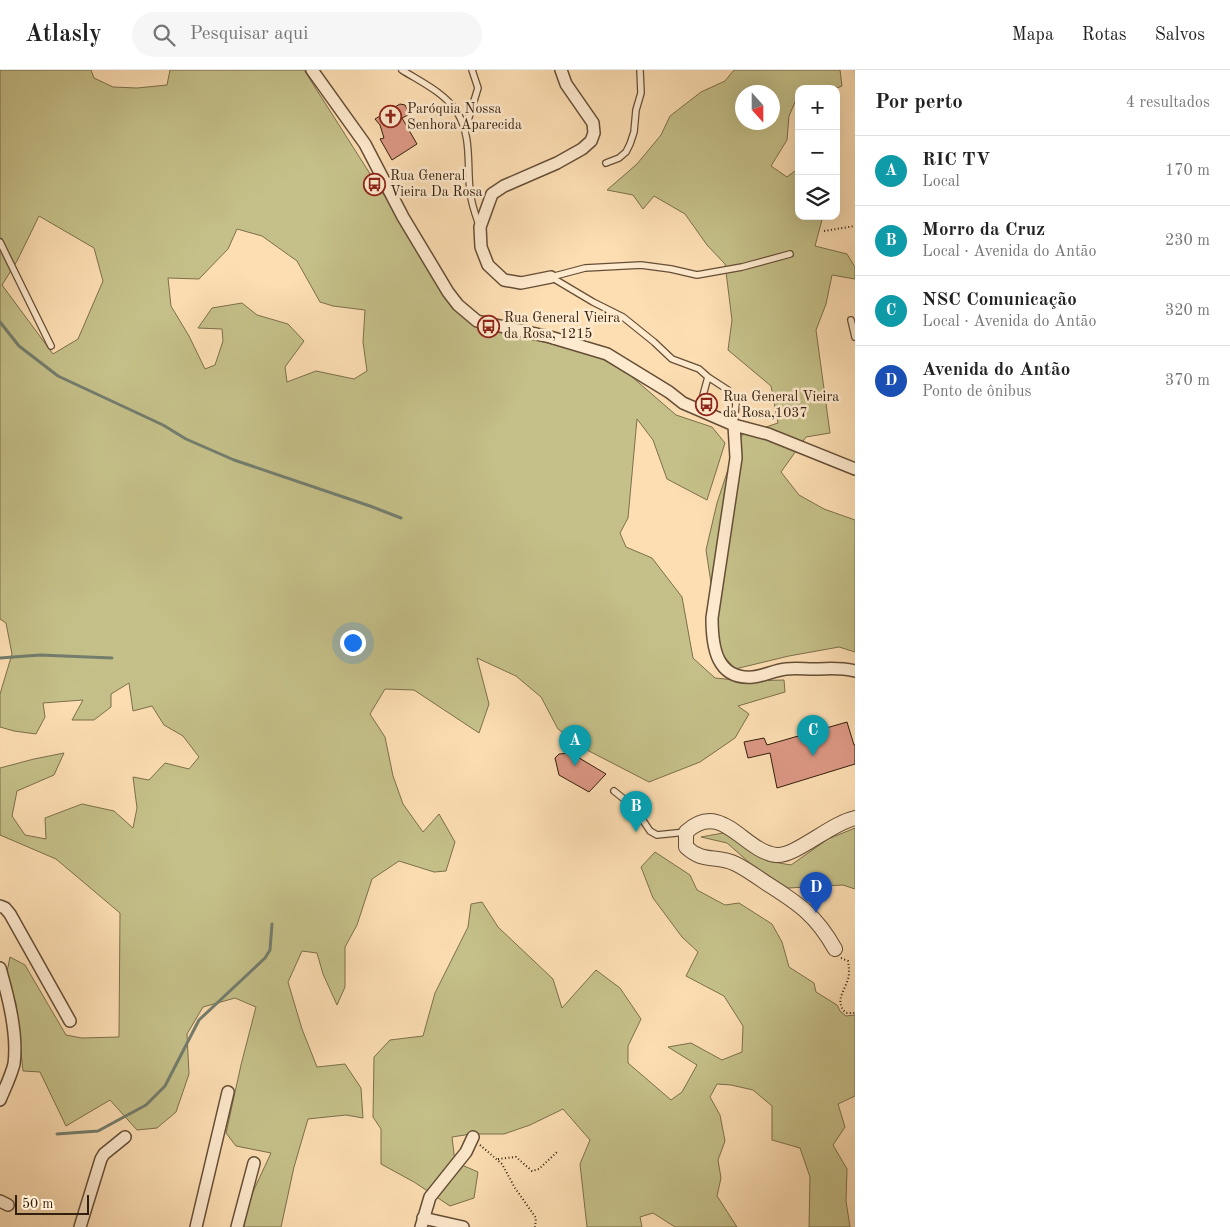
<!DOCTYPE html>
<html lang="pt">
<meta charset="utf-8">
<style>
:root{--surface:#fff;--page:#f6f6f6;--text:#222;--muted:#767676;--line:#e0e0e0;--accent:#b45309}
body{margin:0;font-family:"Old Standard TT",serif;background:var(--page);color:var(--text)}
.controls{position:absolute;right:15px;top:15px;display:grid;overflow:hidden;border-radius:10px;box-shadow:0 5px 20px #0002}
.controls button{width:45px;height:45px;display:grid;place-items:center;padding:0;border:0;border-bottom:1px solid var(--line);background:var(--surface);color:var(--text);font:25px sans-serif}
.compass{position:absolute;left:735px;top:15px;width:45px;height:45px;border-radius:50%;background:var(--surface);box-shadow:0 5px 20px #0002;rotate:159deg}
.scale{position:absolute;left:15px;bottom:12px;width:74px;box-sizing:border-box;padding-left:5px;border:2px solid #321e0d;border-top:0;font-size:14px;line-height:18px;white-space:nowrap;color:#321e0d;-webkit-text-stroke:4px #feeace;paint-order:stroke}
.you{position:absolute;left:352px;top:572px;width:18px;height:18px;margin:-12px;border:4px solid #fff;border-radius:50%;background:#1a73e8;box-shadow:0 0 0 8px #1a73e833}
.badge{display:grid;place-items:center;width:32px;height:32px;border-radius:50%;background:var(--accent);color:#fff;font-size:16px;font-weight:700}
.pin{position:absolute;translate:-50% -41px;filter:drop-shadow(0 1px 2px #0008)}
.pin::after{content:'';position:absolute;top:26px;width:18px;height:15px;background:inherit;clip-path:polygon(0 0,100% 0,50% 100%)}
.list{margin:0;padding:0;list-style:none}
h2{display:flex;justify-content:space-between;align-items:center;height:65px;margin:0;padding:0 20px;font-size:21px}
h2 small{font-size:16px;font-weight:400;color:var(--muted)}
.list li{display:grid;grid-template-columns:32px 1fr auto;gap:15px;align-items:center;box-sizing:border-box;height:70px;padding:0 20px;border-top:1px solid var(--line)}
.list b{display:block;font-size:19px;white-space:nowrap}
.list p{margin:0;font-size:16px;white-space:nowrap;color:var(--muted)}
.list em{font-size:16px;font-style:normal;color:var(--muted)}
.icon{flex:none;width:28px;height:28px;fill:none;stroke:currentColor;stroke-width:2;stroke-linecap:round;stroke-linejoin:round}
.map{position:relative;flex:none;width:855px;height:1157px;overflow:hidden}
header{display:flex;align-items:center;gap:30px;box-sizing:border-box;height:70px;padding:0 25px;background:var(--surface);border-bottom:1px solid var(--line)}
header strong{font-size:24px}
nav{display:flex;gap:28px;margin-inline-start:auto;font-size:18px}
.search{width:350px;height:45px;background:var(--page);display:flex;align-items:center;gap:12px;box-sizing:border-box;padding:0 18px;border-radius:28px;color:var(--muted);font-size:19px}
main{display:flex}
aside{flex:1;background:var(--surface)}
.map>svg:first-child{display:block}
</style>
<header>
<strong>Atlasly</strong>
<div class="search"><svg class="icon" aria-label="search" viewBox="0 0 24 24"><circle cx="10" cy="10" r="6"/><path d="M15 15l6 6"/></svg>Pesquisar aqui</div>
<nav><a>Mapa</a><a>Rotas</a><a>Salvos</a></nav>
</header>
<main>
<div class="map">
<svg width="855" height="1157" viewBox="0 0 855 1157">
<rect width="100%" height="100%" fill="#fddeb3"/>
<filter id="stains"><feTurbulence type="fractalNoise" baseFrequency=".004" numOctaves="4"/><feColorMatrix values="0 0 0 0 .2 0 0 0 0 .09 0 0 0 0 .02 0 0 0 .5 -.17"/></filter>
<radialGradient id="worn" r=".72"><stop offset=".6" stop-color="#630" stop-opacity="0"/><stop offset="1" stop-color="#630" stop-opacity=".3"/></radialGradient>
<path fill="#c5c089" stroke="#7c6f4b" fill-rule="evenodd" d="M0,0H91L94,8L113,17L137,18L167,15L170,0H304L381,121L476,256L526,267L599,287L631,306L676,345L712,357L725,373L707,430L667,409L653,370L637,349L628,448L620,463L626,477L652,488L682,527L693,588L715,608L747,611L784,610L785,622L738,636L749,644L735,668L700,692L649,712L587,680L558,659L541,627L516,606L477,588L489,634L479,663L414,620L385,619L370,644L385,667L393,706L403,734L423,762L439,744L455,772L446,801L434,802L399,791L372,809L357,855L345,877V917L337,935L323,904L317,883L302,881L288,912L302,959L317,997L345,994L361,1018L363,1048L346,1045L308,1049L294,1097L281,1157H244V1141L271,1083L236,1076L226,1063L241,995L256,937L235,928L203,937L187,964L189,1004L176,1042L157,1058L137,1060L110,1030L66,1056L40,1002L23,1001L16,934L7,902L10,887L25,895L66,965L82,968L119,967L120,843L56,789L0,765V698L34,689L64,683L54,705L17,721L12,746L25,765L46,769L45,748L82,734L114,741L133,758L137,738L133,707L149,710L165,693L189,699L199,687L183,666L164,655L152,636L133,641L129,613L111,624V637L94,650H72L83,630L43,633L45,647L36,664L14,661L0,657V624L12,584L6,553L0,549ZM39,146L94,178L103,211L78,269L53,284L2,215L17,191ZM237,159L262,166L297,191L320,232L333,236L365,240L363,272L367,301L354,309L316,301L287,312L285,297L304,271L288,254L257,245L242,233L212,238L198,258L222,259L223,271L215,295L205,299L189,266L171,236L168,208L199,209L228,179Z
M734,0H840L842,16L834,19H799V23L789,46L787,70L771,96L787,107L799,98V146H823L815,176L847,184L855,197V209L832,205L826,234L816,260L830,363L806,367L781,402L799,425L824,439L855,450V582L839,577L789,586L735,599L717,578L716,546L706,480L717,433L739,366L778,353L771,316L728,280L732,250L725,194L707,175L685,144L654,126L643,139L633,125L607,120L637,94L661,65L670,46L701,22L725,11ZM742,22H772V52H742Z
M855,758V819L843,815L788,818L751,794L727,773L701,767L723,763L741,769L767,791L791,795L828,769Z
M655,782L690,805L697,820L725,835L739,833L772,854L782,872L789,897L814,913L816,922L837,935L840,941L846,946L855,945V1026L838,1034L845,1057L833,1075L847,1099L846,1131L850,1157H809L810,1107L800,1078L772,1070V1036L753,1020L731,1015L717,1014L710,1027L720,1045L725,1071L718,1090L721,1108L717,1126L737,1157H675L653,1143L640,1147L642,1157H587L580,1094L590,1070L563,1039L530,1055L504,1064H471L452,1067L455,1092L478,1102L474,1128L450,1136L414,1112L381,1094V1059L373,1047L374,987L390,970L423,966L435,923L468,857L471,834L482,832L498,857L553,909L562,938L596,900L620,918L641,949L628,976V993L671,1030L682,1022L697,995L668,977L691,973L722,990L742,982L743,956L724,926L686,906L698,882L682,867L653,828L641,797Z"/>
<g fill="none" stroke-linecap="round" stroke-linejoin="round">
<path stroke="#737d6e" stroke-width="3" d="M0,252L19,276L58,306L163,355L186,369L234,390L370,436L401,448
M0,588L40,585L112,588
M57,1064L98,1061L146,1035L165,1016L199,950L265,888L270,880L272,854"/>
</g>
<path fill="#dd9884" stroke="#321e0d" d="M400,34L405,35L408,41L406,43L408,45L402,48L417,74L392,90L380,69L384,68L380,55L375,49Z
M847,652L854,675H855V694L777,718L770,683L748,688L744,672L764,668L767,675Z
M571,683L606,704L589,722L559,705L555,688L559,684Z"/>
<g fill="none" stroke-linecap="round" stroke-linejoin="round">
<defs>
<path id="service" d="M402,0C421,12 445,23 457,42C472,66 467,95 470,121C471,133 475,144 479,155
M465,60L478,18L472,0
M606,93L619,88L626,82L630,74L634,62L636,40L641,23L640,0
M0,172L51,276
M551,207L585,198L641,195L671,199L697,205L742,197L790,184
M551,207L593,232L623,247L654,272L672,289L699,299L708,307L699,340
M851,250L855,267
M708,307L728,320L736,333L734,355
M614,721L634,737L650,761L657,765L686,762"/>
<path id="minor" d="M312,0L365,74L403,147L448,222L458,235L477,251L550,267L607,284L669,322L683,333L734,355L768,364L855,399
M551,207L521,213L504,210L488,195L481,177L480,157L492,124L504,116L557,93L582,79L591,71L594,63L593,53L566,14L561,0
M734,355L736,388L712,548C712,576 716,610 753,607C764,606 775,600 786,599C795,598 805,599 813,599C830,599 838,597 855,601
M0,836L5,838L10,844L70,951
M0,898C8,926 18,964 14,994C11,1006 5,1018 0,1030
M0,1131L8,1135
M423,1148L463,1157
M80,1157L101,1089L104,1084L125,1067
M196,1157L228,1022
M237,1157L254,1093
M421,1157L430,1127L466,1082L473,1067"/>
<path id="tertiary" d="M835,879C816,845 798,833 766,813C756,806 746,799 736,794C716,784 704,794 686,777V762C722,729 743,781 776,785C795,787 831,753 855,748"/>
</defs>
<use href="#service" stroke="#654e36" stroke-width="8"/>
<use href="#minor" stroke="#654e36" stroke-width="14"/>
<use href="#tertiary" stroke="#654e36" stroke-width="16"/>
<path stroke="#321e0d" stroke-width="2" stroke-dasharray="1 2.5" stroke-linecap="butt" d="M824,161L855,156
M841,888L848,891C849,898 850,905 847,912C843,923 835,932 846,943H855
M480,1075L502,1094L515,1118L536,1148L535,1157
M498,1089L516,1087L532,1101L539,1099L557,1082"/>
<use href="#service" stroke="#feeace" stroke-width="5.5"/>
<use href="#minor" stroke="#feeace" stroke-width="11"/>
<use href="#tertiary" stroke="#feeace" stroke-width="14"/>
</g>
<defs>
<symbol id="church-ring" viewBox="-11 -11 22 22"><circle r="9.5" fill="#feeace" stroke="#8f2418" stroke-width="1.5"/><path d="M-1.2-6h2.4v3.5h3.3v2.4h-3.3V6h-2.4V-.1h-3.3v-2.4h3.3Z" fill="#8f2418"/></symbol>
<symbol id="bus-ring" viewBox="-11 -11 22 22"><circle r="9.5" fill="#feeace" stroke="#8f2418" stroke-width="1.5"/><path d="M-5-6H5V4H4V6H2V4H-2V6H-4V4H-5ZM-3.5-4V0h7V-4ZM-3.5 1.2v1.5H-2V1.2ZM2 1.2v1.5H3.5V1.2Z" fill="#8f2418"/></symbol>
</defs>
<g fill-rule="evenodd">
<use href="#church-ring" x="378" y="34" width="25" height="25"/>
<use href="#bus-ring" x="362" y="102" width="25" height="25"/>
<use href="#bus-ring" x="476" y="244" width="25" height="25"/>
<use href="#bus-ring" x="694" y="322" width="25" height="25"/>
</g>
<g text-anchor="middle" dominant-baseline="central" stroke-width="5" stroke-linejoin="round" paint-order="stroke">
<g font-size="14" fill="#321e0d" stroke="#feeace" text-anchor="start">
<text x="407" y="39">Paróquia Nossa<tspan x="407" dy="16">Senhora Aparecida</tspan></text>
<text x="390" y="106">Rua General<tspan x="390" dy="16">Vieira Da Rosa</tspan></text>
<text x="504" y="248">Rua General Vieira<tspan x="504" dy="16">da Rosa, 1215</tspan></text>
<text x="723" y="327">Rua General Vieira<tspan x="723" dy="16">da Rosa,1037</tspan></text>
</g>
</g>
<rect width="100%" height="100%" filter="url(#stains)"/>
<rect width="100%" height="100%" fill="url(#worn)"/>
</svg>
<div class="controls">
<button>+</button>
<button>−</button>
<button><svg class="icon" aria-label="layers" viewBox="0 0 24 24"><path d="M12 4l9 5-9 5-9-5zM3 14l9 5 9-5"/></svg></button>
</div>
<svg class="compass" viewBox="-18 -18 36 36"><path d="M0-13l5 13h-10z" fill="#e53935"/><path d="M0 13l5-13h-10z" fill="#767676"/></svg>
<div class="scale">50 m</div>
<div class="you"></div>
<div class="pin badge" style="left:575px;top:696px;background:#0f9aa8">A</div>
<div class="pin badge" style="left:636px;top:762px;background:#0f9aa8">B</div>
<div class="pin badge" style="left:813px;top:686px;background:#0f9aa8">C</div>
<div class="pin badge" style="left:816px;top:843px;background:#1a4fb4">D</div>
</div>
<aside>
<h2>Por perto<small>4 resultados</small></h2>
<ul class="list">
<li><span class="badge" style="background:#0f9aa8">A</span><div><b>RIC TV</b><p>Local</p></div><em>170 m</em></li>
<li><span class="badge" style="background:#0f9aa8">B</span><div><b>Morro da Cruz</b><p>Local · Avenida do Antão</p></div><em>230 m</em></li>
<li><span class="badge" style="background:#0f9aa8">C</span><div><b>NSC Comunicação</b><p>Local · Avenida do Antão</p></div><em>320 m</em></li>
<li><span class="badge" style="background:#1a4fb4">D</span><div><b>Avenida do Antão</b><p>Ponto de ônibus</p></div><em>370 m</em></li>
</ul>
</aside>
</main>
